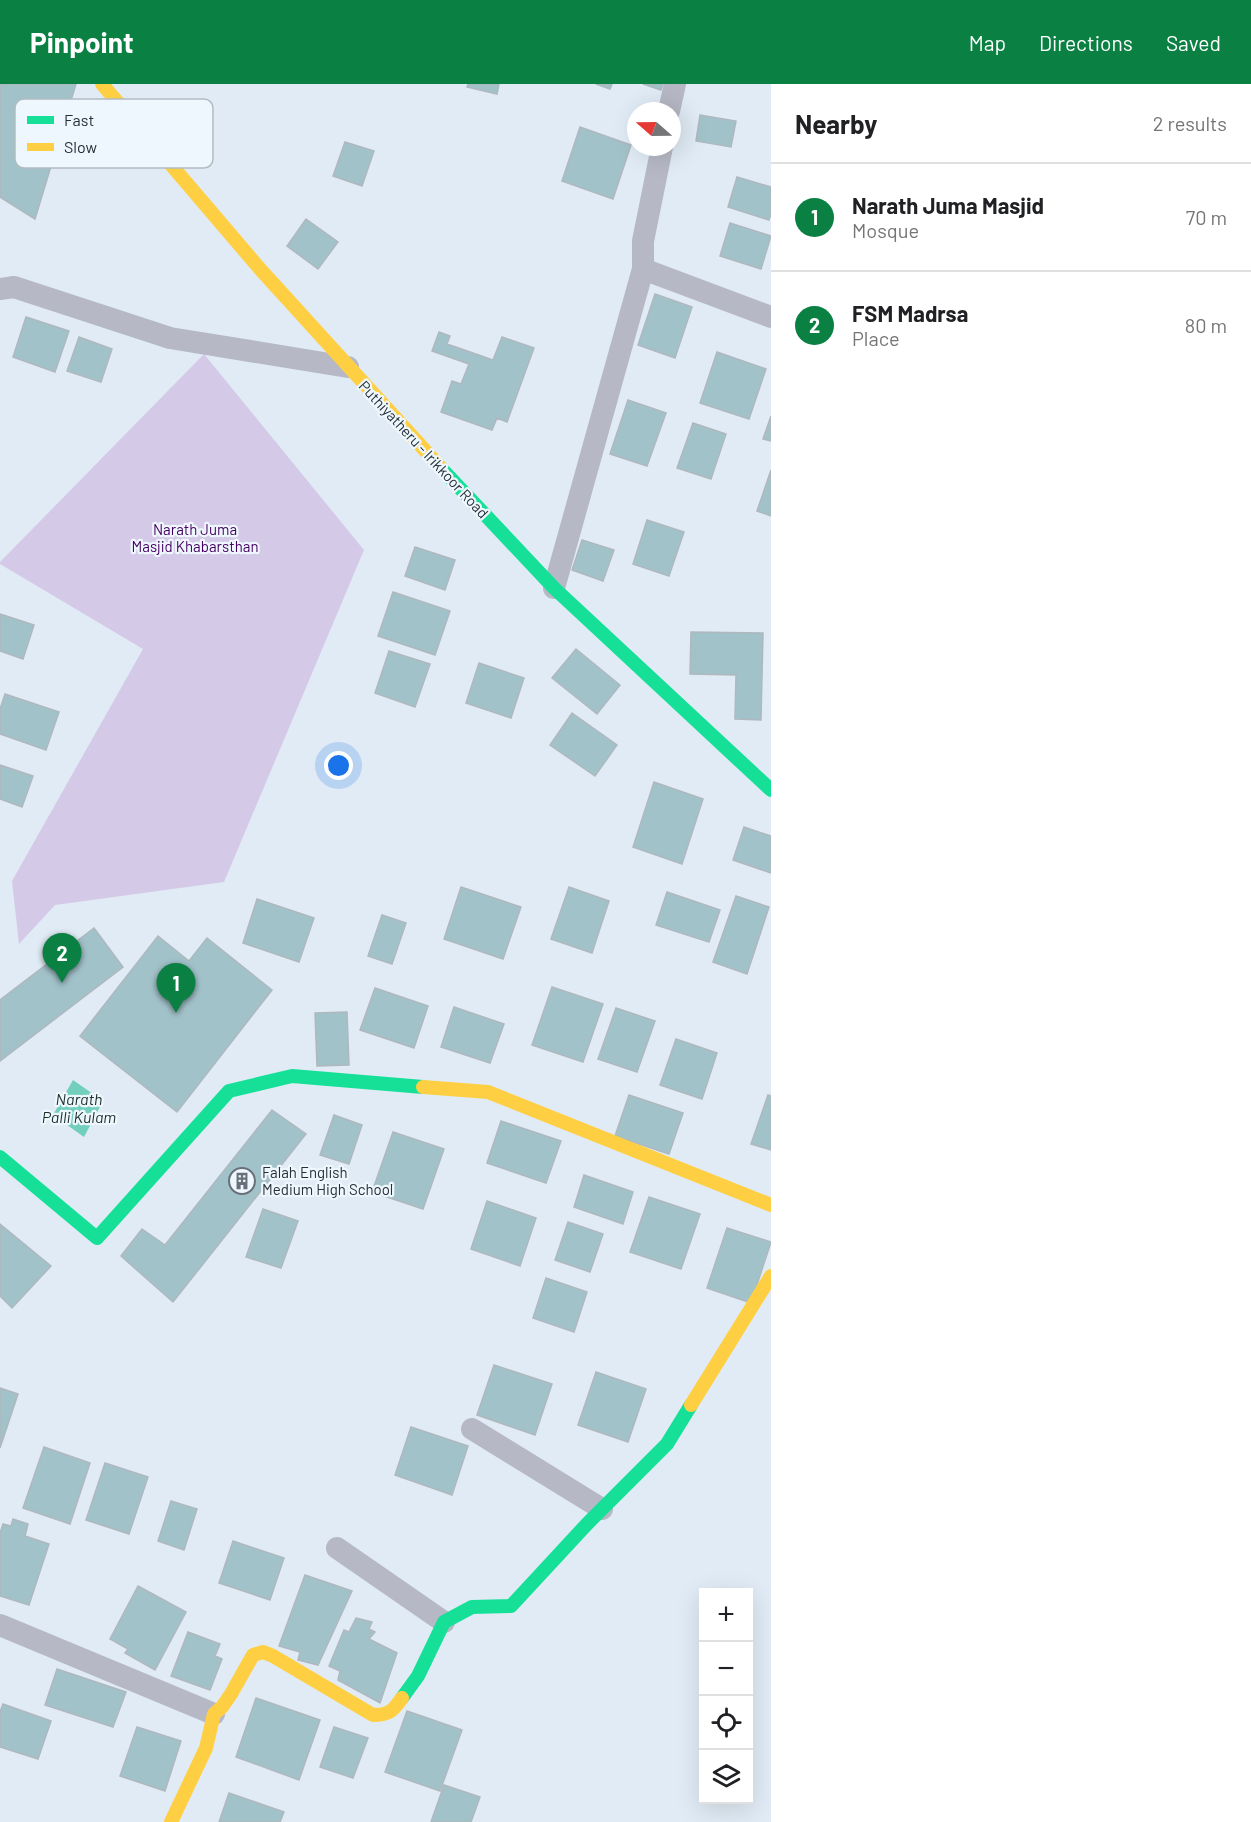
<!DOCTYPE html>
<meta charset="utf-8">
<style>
:root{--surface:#fff;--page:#f2f2f2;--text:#202124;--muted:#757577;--line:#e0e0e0;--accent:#0b8043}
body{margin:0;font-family:Barlow,sans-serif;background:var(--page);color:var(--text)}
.controls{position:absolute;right:18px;bottom:18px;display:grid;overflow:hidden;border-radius:0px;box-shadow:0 6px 24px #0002}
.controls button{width:54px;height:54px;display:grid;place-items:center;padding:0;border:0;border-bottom:2px solid var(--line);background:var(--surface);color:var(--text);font:30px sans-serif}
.compass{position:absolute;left:627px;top:18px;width:54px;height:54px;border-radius:50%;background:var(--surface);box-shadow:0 6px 24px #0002;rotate:290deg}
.you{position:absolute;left:339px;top:682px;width:21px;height:21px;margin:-15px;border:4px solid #fff;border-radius:50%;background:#1a73e8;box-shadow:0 0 0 9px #1a73e833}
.badge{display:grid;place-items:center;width:39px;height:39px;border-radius:50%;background:var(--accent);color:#fff;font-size:20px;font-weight:700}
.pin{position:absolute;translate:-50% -50px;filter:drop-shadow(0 2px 3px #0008)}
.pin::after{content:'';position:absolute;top:32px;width:21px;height:18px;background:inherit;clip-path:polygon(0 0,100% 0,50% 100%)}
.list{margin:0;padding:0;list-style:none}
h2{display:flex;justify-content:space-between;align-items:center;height:78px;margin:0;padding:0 24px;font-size:26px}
h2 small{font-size:20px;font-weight:400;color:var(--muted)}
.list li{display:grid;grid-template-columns:39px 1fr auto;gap:18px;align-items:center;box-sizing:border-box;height:108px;padding:0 24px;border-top:2px solid var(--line)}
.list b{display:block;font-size:22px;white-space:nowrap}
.list p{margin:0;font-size:20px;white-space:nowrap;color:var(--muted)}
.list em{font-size:20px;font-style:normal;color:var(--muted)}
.icon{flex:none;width:33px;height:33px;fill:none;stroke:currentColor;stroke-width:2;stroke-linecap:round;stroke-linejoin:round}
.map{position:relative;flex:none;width:771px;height:1738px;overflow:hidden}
header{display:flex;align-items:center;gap:36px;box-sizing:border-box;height:84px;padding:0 30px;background:var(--accent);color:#fff}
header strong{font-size:28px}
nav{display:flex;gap:33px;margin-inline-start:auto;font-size:21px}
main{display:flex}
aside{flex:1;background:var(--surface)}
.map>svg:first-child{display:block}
</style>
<header>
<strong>Pinpoint</strong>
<nav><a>Map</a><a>Directions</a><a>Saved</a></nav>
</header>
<main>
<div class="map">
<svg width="771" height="1738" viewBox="0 0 771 1738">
<rect width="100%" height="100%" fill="#e0ebf5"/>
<path fill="#d5c9e8" d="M204,270L364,466L224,798L55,821L19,860L12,797L143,565L0,480V478Z"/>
<path fill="#73cfbd" d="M73,996L103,1017L84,1053L53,1031Z"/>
<path fill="#a2c2ca" stroke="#aeb8be" stroke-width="1.5" d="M0,0H76L35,135L0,113Z
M468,0H499L497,10L467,3Z
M596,0H612L610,5Z
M643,0H663L661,6Z
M700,31L736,37L731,63L696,57Z
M580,43L631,61L613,115L562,97Z
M345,58L374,67L362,102L333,92Z
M737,93L771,103V130L769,136L728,123Z
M306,135L338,158L318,185L287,162Z
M730,139L771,152L761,185L720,172Z
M655,210L692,223L675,274L638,261Z
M26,233L69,247L55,288L13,273Z
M439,248L450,252L447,260L493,276L502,253L534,264L507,338L497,334L492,346L441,328L452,297L461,300L469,280L432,267Z
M79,253L112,265L101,298L67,287Z
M717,268L766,285L749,335L700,319Z
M628,316L666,329L647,382L610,370Z
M771,332V357L763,355Z
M693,339L726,350L711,395L677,384Z
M771,386V432L757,427Z
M647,436L684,448L669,492L633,480Z
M582,456L614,466L603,497L572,486Z
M415,463L455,476L445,506L405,492Z
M393,508L450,527L435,571L378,552Z
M0,530L34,541L23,575L0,567Z
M691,548L763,549L761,636L735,635L736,591L690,590Z
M576,565L620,601L597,630L552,594Z
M389,567L430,580L415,623L375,609Z
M479,579L524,594L511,634L466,619Z
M5,610L59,628L46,666L0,650V625Z
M572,629L617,661L595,692L550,661Z
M0,681L33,692L22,723L0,715Z
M654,698L703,715L682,780L633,763Z
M744,743L771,752V789L733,776Z
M461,803L521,823L503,875L444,855Z
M569,803L609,817L592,869L551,855Z
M667,808L720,826L709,858L656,841Z
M736,812L769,823L747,890L713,878Z
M257,815L314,834L299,878L243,859Z
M382,831L406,839L392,880L368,872Z
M94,844L123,883L0,977V916Z
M158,852L189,877L207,854L272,906L177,1028L80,952Z
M552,903L603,920L583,978L532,961Z
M375,904L428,922L414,964L360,946Z
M454,923L504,940L490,979L441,963Z
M616,924L655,937L637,988L598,975Z
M347,928L349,981L317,982L315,929Z
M676,955L717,969L702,1015L660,1001Z
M629,1011L683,1029L669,1070L615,1052Z
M768,1011L771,1012V1066L751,1060Z
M272,1026L306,1050L173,1218L121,1172L142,1145L165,1161Z
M334,1031L362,1041L349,1080L320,1071Z
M501,1037L561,1057L546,1099L487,1079Z
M393,1048L444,1065L423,1125L372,1108Z
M584,1091L633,1108L623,1140L574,1123Z
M649,1113L700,1130L681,1185L630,1168Z
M487,1117L536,1134L520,1182L471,1165Z
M263,1125L298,1137L281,1184L246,1173Z
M568,1138L603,1150L590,1188L555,1176Z
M0,1140L51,1182L12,1224L0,1212Z
M727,1144L771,1158L751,1219L707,1204Z
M546,1194L587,1208L574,1248L533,1234Z
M494,1281L552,1300L535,1351L477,1331Z
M596,1288L646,1305L628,1358L578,1341Z
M0,1304L18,1310L0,1364Z
M411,1343L468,1362L452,1411L395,1391Z
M44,1363L90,1379L70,1440L23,1424Z
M105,1379L148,1393L129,1450L86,1436Z
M171,1417L197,1425L184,1466L158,1457Z
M13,1435L28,1440L25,1452L49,1460L29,1521L0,1512V1449L3,1440L11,1442Z
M233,1457L284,1474L270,1516L219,1499Z
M305,1491L352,1507L318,1581L298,1576L300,1568L279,1562Z
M138,1502L186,1528L155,1586L125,1569L128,1565L110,1555Z
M356,1534L372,1538L369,1545L375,1548L369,1555L397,1569L380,1619L338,1596L340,1587L329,1582L344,1546L349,1548Z
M188,1548L220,1560L215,1572L222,1575L210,1606L171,1592Z
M57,1585L126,1608L113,1643L45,1621Z
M256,1614L320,1636L299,1696L236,1673Z
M3,1620L51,1637L38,1675L0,1663V1628Z
M407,1627L462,1646L440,1707L385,1688Z
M137,1643L181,1657L165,1707L120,1692Z
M334,1643L368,1654L353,1694L320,1683Z
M444,1701L480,1713L471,1738H431Z
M229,1709L284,1728L280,1738H219Z"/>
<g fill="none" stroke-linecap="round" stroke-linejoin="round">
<path stroke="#b6b9c5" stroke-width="22" d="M669,27L675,0
M643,185L771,233
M0,205L14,203L170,254L348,283
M554,504L643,185V157L662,63
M472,1345L602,1425
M337,1464L444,1538
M0,1541L214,1630"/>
<path stroke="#16e098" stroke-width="14" d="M441,384L554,504L771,706
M0,1073L97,1154L229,1007L292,992L423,1003
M402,1614L418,1592L444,1538L472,1523L511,1522L587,1440L667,1360L691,1321"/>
<path stroke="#ffcf43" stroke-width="14" d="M102,0L260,185L441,384
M423,1003L488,1008L771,1121
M691,1321L771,1192
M171,1738L206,1664L214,1630L222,1623L231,1610L253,1571L263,1568L273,1572L373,1631C389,1631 393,1627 402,1614"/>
</g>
<defs>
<symbol id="building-ring" viewBox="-11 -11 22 22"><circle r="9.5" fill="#eff7fe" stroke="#687179" stroke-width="1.5"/><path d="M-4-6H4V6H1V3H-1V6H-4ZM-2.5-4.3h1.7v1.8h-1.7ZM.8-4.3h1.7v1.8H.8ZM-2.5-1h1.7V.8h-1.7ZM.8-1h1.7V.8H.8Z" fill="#687179"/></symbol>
</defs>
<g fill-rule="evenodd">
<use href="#building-ring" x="227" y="1082" width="30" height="30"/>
</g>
<g text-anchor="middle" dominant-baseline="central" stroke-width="4.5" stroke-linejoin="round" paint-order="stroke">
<g font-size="15" fill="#272f36" stroke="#eff7fe">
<text transform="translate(424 365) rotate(47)">Puthiyatheru - Irikkoor Road</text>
</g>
<g font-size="15" fill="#460061" stroke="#eff7fe">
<text x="195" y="445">Narath Juma<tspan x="195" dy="17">Masjid Khabarsthan</tspan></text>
</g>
<g font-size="15" fill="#272f36" stroke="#eff7fe" text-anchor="start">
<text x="262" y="1088">Falah English<tspan x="262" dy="17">Medium High School</tspan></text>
</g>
<g font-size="16" font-style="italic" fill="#1a302a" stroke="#eff7fe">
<text x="79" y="1014">Narath<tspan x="79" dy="18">Palli Kulam</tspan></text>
</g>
</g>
<rect x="15" y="15" width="198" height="69" rx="9" fill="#eff7fe" stroke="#b3bbc2" stroke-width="1.5"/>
<rect x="27" y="32" width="27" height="8" fill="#16e098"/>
<rect x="27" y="59" width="27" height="8" fill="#ffcf43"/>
<g font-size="16" fill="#272f36">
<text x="64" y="42">Fast</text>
<text x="64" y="69">Slow</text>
</g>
</svg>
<div class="controls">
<button>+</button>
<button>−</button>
<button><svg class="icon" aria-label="locate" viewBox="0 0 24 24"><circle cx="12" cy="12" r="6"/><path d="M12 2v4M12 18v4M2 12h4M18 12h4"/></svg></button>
<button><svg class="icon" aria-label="layers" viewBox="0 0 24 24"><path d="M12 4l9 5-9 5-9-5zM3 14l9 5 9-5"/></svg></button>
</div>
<svg class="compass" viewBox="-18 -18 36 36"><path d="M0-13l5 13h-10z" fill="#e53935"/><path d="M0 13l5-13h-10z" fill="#757577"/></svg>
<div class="you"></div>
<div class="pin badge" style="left:176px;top:929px">1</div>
<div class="pin badge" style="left:62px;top:899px">2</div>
</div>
<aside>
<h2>Nearby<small>2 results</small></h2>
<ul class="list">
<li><span class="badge">1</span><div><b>Narath Juma Masjid</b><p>Mosque</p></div><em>70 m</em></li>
<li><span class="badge">2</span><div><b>FSM Madrsa</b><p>Place</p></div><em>80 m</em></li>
</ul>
</aside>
</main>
